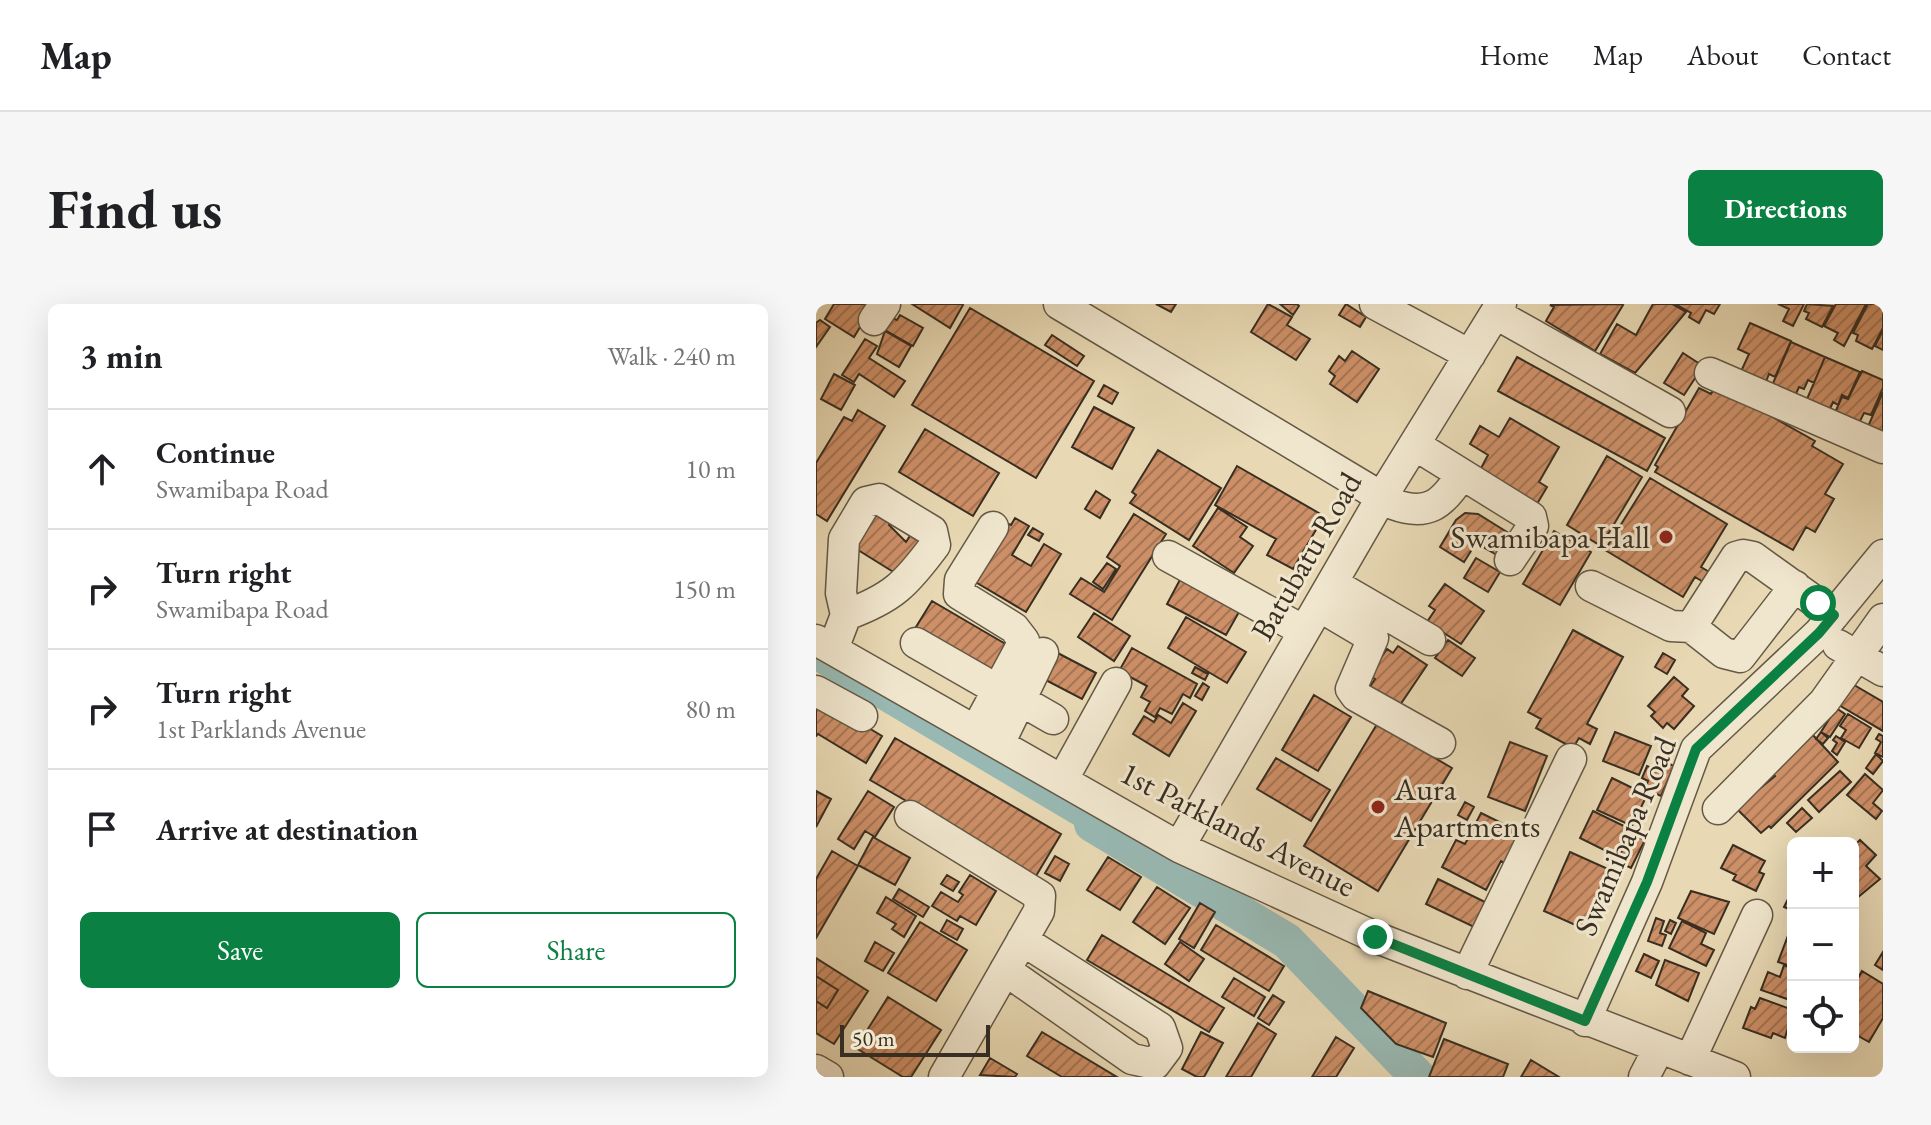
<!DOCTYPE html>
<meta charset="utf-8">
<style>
:root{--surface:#fff;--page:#f6f6f6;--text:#202124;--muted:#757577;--line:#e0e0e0;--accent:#0b8043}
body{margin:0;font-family:"EB Garamond",serif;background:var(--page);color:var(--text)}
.controls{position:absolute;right:24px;bottom:24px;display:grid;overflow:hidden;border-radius:12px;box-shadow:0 8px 32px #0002}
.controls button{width:72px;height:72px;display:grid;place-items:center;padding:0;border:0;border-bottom:2px solid var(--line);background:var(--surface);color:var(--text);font:40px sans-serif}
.scale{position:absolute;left:24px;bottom:20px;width:150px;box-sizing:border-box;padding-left:8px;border:4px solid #382e21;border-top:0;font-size:22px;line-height:28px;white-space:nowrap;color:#382e21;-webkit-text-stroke:6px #f0e6ce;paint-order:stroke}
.stop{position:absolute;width:24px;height:24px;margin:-18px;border:6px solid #0b8043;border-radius:50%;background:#fff}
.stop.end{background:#0b8043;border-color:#fff;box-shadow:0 2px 8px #0008}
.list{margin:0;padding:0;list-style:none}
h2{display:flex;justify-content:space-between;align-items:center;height:104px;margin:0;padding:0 32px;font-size:34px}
h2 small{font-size:26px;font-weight:400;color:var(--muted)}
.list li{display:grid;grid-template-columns:52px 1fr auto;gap:24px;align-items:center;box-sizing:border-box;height:120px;padding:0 32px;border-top:2px solid var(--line)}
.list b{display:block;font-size:30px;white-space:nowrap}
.list p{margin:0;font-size:26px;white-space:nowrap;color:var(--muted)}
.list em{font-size:26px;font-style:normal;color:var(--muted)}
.actions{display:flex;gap:16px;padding:24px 32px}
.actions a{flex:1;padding:18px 0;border:2px solid var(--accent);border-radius:12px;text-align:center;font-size:28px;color:var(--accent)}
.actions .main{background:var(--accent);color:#fff}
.icon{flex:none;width:44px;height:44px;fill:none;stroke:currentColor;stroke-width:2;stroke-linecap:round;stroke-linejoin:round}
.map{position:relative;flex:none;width:1067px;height:773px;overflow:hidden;border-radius:12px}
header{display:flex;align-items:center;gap:48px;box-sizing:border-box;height:112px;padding:0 40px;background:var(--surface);border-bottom:2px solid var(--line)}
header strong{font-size:38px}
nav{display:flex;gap:44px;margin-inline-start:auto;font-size:28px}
.intro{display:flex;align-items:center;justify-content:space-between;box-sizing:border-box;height:192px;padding:0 48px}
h1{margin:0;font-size:56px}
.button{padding:20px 36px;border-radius:12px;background:var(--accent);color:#fff;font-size:28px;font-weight:700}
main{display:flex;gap:48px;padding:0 48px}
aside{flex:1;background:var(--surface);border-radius:12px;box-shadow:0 8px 32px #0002}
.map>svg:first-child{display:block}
</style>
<header>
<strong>Map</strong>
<nav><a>Home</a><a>Map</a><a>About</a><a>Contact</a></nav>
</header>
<div class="intro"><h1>Find us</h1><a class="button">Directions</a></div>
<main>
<aside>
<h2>3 min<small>Walk · 240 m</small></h2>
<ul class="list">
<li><svg class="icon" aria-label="ahead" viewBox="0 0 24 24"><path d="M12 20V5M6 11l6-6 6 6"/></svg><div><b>Continue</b><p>Swamibapa Road</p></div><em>10 m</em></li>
<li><svg class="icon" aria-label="right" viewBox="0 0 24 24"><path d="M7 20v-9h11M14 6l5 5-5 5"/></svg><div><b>Turn right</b><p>Swamibapa Road</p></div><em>150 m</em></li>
<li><svg class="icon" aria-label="right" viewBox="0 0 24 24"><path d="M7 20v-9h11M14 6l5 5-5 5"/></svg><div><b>Turn right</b><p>1st Parklands Avenue</p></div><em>80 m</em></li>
<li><svg class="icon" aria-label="arrive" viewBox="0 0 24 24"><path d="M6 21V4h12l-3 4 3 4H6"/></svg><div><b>Arrive at destination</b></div></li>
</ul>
<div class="actions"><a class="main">Save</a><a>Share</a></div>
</aside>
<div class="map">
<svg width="1067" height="773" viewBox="0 0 1067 773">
<defs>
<pattern id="building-hatch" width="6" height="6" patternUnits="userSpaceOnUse" patternTransform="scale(2)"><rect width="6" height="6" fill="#cd8f67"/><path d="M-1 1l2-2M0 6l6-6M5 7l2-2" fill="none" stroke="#a77554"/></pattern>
</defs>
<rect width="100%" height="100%" fill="#e8d9b4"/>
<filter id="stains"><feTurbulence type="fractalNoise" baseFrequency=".0025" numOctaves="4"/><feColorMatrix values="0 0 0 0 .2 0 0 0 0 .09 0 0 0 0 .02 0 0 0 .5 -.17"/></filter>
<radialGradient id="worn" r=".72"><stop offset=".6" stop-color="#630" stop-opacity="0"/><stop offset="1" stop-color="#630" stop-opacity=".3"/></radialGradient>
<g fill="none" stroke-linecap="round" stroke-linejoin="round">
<path stroke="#98b9b3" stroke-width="20" d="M3,358L276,520"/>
<path stroke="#98b9b3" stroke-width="36" d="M276,520L471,637L602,773"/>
</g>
<path fill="url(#building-hatch)" stroke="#382e21" stroke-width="2" d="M18,0H58L38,33L9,15Z
M96,0H145L147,1L134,24Z
M340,0H360L355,8Z
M452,0L476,13L471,21L494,35L480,56L435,28Z
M464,0H481L483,2L477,11Z
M530,0L550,13L544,23L523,11Z
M837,0H856L870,8L819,69L784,50L801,20L820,31Z
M859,0H904L898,10L890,6L883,19L873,13L875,9Z
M962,0H988L977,22L967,17L973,5Z
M991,0L1017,2L1006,23L990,15L993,9L988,7Z
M1020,0H1050L1028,42L1018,36L1022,29L1008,22Z
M1052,0H1067V24L1056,45L1040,37L1042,31L1037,29Z
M734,1L804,0L807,1L779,47L730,17L738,3Z
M154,4L278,77L220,174L96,101Z
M84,11L107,24L97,42L69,26L76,14L81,16Z
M4,16L14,23L0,43V19Z
M934,19L975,37L959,73L953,70L947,85L922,74L933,50L922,45Z
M1067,26V46L1059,42Z
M69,27L95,42L83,63L61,50Z
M236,31L268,52L261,62L229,41Z
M49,35L61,42L53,54L89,77L78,93L43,70L38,78L26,71Z
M975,38L1009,53L998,79L992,76L988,85L983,83L977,97L954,86Z
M536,47L563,65L541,98L514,80L519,72L513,67L523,52L529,57Z
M867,49L887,62L868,91L848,79Z
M701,53L849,134L831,167L682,87Z
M1009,53L1044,68L1032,94L1026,91L1022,101L1017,98L1011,112L988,102Z
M1046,67L1067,76V84L1055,111L1048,109L1041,123L1017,113L1026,93L1032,95Z
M18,70L39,81L25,106L5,95Z
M288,81L302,89L296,100L282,92Z
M900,81L999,137L996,142L1027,160L1009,190L1018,195L999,228L990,223L977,246L839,168L842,163L839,161L883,84L895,90Z
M1067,88V132L1051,125Z
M278,103L318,124L296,165L256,143Z
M42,106L69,122L11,217L0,210V159L28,113L36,117Z
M694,114L743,143L723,178L731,183L718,205L663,168L672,151L654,140L664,122L683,133Z
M109,125L183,169L157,212L83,168Z
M342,146L405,184L373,236L314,199L320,191L316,188Z
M791,152L826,173L785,242L751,221Z
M421,162L508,212L477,265L451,251L460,235L399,201Z
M834,174L911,220L885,263L895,269L889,279L879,273L867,293L789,246Z
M280,187L294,196L284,214L269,205Z
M60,199L80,212L73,221L90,238L99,224L113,233L87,274L34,241Z
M402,204L431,223L424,233L437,242L418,269L377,242Z
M649,209L662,210L699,233L686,254L660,239L648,258L624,243L640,216Z
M318,210L350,230L296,316L254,290L265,274L288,288L304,262L291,253Z
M199,214L213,222L196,251L215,262L228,240L245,250L210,308L156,276L190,219L195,221Z
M217,224L227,230L223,237L212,231Z
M738,227L775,248L744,301L707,280Z
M660,254L684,268L672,288L648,274Z
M291,259L300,265L287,285L277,278Z
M367,270L427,301L410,331L351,300Z
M629,280L668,307L645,340L611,318L619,306L613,302Z
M116,297L193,342L177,369L100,323Z
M278,309L314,332L298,357L262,333Z
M370,313L430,348L411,379L352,344Z
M757,326L807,353L771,420L781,425L774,440L763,434L757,444L720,424L725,415L712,408Z
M632,336L659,354L646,372L619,354Z
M582,342L611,361L582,404L553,384L559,375L553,371L571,345L577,349Z
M316,344L381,380L374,394L367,390L356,410L344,404L339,413L329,407L334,398L325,393L331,382L303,367Z
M236,346L280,369L266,395L222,372Z
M847,349L859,356L851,370L839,363Z
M379,363L392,370L389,376L376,369Z
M858,373L872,385L866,392L878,402L858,425L851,419L847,424L835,412L839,408L832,402Z
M1033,378L1067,398V427L1021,400Z
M387,379L393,383L386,396L379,392Z
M498,391L535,413L502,467L466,446Z
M0,392L66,432L50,459L2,430L0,432Z
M367,399L380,407L353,452L317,430L328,412L338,418L342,411L355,419Z
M1020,404L1029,410L1014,433L1005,428Z
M1032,410L1055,424L1043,444L1025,434L1030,426L1024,422Z
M561,420L636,464L562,587L488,542Z
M799,428L835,442L823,471L787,457Z
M1005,428L1012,434L1007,440L1000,435Z
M995,429L1022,458L955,524L953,522L945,529L920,504L959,472L956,468Z
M1063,430L1067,432V453L1059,449L1065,438L1060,435Z
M1020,432L1029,438L1021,451L1016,447L1021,439L1017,436Z
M79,434L245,530L220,572L54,476Z
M694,438L731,452L709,507L672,493Z
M1060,450L1067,457L1057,470L1050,464Z
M460,454L514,486L495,517L441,485Z
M842,455L858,462L845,492L829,485L832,477L826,474L831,462L838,465Z
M1024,467L1035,478L1003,508L992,496Z
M1049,470L1067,486L1057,499L1066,507L1060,515L1031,491Z
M796,474L831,491L816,522L781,506Z
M0,487L15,495L0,523Z
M52,487L78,503L59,533L49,527L38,545L22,535Z
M649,498L658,503L651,516L642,511Z
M986,504L996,514L980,528L971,519Z
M777,507L812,524L798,551L764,534Z
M665,509L710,531L694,562L685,557L670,586L626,563L640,536L649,540Z
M814,529L829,536L815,564L801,557Z
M57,533L94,554L79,581L42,561Z
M1044,536L1060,551L1050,562L1064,575L1041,594L1037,591V543Z
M917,541L949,557L943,568L948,570L940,587L917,576L920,571L905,564Z
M16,547L42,562L0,634V575Z
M754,548L792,565L766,624L728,607Z
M239,552L253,560L244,577L229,569Z
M292,553L325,573L304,606L271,586Z
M131,571L143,578L137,587L125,580Z
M154,571L180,587L160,621L144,612L141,617L116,602L125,588L142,598L147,591L143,588Z
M622,575L669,598L658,623L610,600Z
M341,583L374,604L349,640L317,618Z
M83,585L113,603L107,613L77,595Z
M875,587L913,598L898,630L862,614Z
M976,587H977V607L968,603Z
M70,593L100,612L88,633L76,625L80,620L61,609Z
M384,599L399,608L378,644L363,635Z
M840,614L848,617L844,629L850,631L846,642L832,637Z
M131,616L147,625L141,636L125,627Z
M854,616L860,619L855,630L849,627Z
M866,617L890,629L885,640L898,646L890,662L853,644Z
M104,618L151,646L120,697L72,669Z
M400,621L468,662L453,687L385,646Z
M973,629L977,631V663L962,658Z
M286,631L408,704L393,728L271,656Z
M59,638L78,649L67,667L49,657Z
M364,638L388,655L373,677L349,660Z
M1067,648V666L1059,661Z
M828,650L843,657L835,674L820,667Z
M0,654L52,687L18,740L0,729V697L11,704L22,686L0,672Z
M849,656L883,669L872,697L840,681Z
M968,661L977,665V697L945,686L952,668L964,673Z
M1046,667L1067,680V714L1053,738L1037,729V683Z
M0,672L22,686L11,704L0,697Z
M418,674L449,693L438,712L406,693Z
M552,687L630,719L617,753L580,740L545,704Z
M457,691L468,698L453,721L442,714Z
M72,693L125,726L95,773H87L40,744Z
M944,694L977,706L969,734L957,729L955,734L927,724L935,703L939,705Z
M442,719L460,730L435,773H410Z
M226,728L301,773H246L211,752Z
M385,728L407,739L388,773H381L366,765Z
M520,733L538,744L520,773H496Z
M628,735L692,760L687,773H613Z
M174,754L201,770L199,773L164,771Z
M715,756L743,773H705Z"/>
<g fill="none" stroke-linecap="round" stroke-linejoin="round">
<defs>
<path id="minor" d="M243,0L577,200C612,213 627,200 645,171
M559,0L654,51
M680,10L854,108
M58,16L69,0
M894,69L1067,144
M599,141L715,213L717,222L694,256
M352,252L488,327
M516,279L614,336
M775,282L855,322L875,323L920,253L927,251L937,253L1018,311
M503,302L557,334L535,385L540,392L624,439
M875,323L908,349L924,353L979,282
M0,336L363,543L559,633L919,773
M100,339L182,386
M1022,341L1067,367
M17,345L30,311L25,289L28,235L50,198L63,195L116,227L119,241C90,280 77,294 30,311
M0,387L46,412
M204,396L237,415
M160,426L208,337L198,324L143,290L144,276L177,223
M184,438L227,349
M247,475L300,379
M902,505L1008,398L1067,315
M94,512L224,592L223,607L128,773
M363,543L567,191L685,0
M189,666L316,755L339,760L351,744L344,724L206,636
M651,670L755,455
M769,717L831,578L880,445L1003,329L1067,251
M874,756L941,611
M0,766L12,773
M828,773L843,744"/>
</defs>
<use href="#minor" stroke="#645946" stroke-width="33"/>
<use href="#minor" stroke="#f0e6ce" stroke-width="30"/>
</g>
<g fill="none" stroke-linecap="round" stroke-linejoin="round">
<path stroke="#0b8043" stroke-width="10" d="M559,633L769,717L831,578L880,445L1003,329L1018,311L1002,299"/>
</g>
<g fill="#8f2418" stroke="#f0e6ce" stroke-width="3">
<circle cx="850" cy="233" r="8"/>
<circle cx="562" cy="503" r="8"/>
</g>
<g text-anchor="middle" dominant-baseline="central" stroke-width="6" stroke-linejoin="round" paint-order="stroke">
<g font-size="32" fill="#382e21" stroke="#f0e6ce" text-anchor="end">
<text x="834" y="233">Swamibapa Hall</text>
<text x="578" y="485" text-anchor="start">Aura<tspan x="578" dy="37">Apartments</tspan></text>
</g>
<g font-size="32" fill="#382e21" stroke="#f0e6ce">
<text transform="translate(490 252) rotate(-60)">Batubatu Road</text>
<text transform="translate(422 525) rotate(27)">1st Parklands Avenue</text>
<text transform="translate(809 532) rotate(-67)">Swamibapa Road</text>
</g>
</g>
<rect width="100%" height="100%" filter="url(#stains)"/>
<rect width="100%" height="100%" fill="url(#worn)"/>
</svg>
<div class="controls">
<button>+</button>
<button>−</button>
<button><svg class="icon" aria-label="locate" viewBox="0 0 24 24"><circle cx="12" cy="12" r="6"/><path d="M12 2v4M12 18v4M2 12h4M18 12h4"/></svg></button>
</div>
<div class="scale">50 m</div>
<div class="stop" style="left:1002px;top:299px"></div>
<div class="stop end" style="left:559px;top:633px"></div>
</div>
</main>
